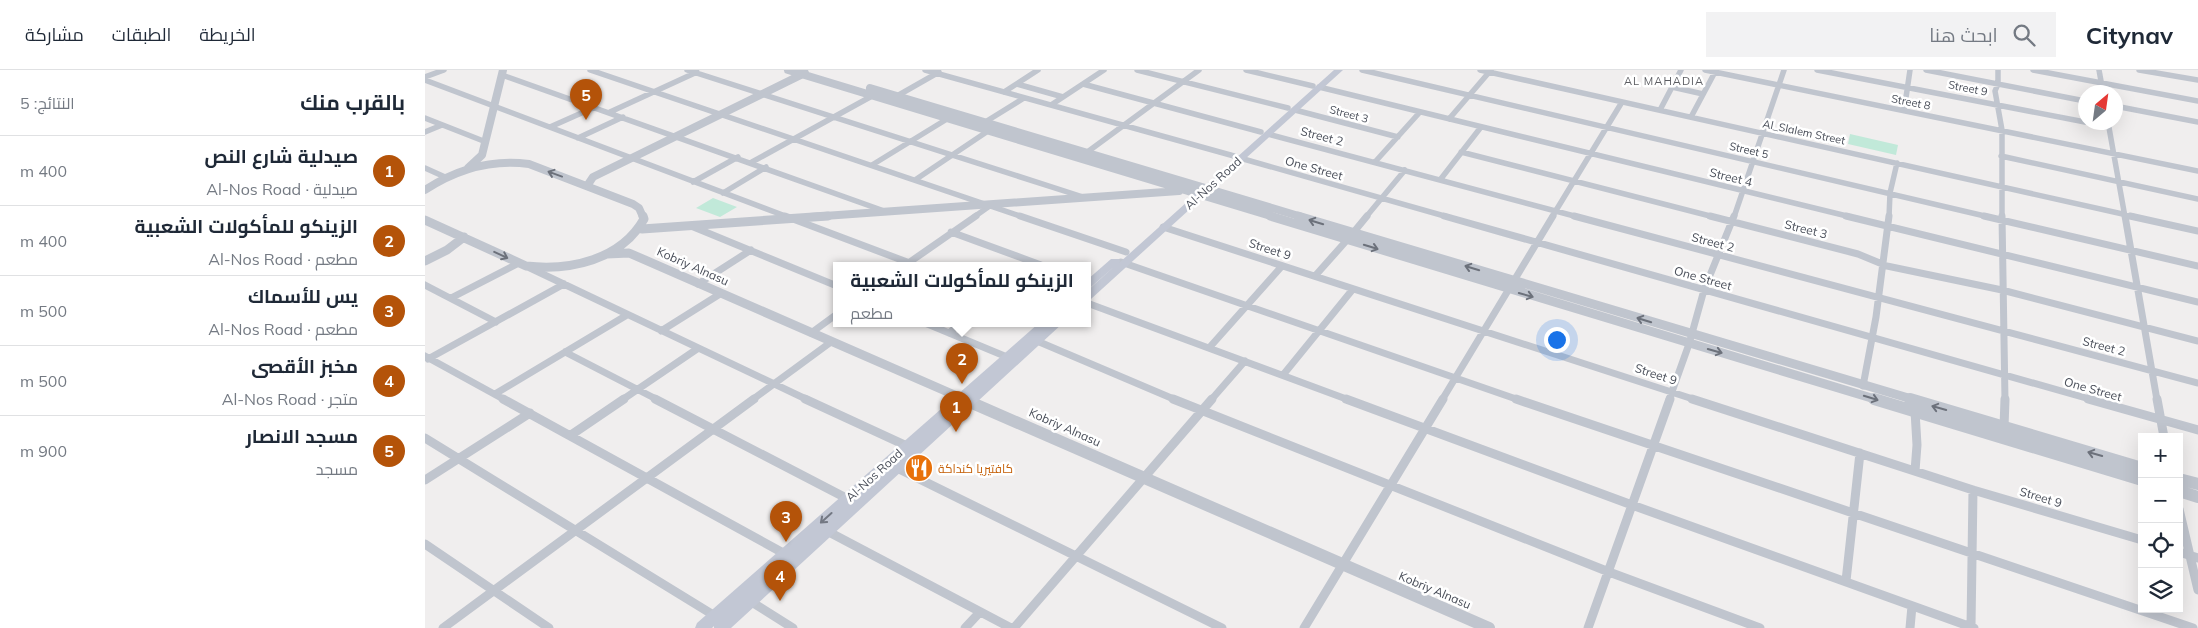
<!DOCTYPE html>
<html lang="ar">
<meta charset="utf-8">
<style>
:root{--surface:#fff;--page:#f2f2f3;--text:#1f2937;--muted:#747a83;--line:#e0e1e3;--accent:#b45309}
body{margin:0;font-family:Mulish,Cairo,sans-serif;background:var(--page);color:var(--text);direction:rtl}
.controls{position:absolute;right:15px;bottom:15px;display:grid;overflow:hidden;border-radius:0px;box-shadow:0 5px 20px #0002}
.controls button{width:45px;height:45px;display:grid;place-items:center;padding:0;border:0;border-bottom:1px solid var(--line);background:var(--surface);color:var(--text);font:25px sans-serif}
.compass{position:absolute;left:1653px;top:15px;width:45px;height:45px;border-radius:50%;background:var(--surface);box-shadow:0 5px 20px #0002;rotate:29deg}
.you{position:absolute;left:1131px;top:269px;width:18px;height:18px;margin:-12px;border:4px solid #fff;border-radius:50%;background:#1a73e8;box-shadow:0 0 0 8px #1a73e833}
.badge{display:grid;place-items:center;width:32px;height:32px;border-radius:50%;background:var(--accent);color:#fff;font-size:16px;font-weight:700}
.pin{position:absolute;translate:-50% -41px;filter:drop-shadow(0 1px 2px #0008)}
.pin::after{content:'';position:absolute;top:26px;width:18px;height:15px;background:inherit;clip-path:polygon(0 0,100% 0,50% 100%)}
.popup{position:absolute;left:408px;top:192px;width:258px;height:65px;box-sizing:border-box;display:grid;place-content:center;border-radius:0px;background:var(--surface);filter:drop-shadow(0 1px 4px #0005);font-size:16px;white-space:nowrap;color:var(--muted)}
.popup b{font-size:19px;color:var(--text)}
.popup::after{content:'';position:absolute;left:50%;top:100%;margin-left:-10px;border:10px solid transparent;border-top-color:var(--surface)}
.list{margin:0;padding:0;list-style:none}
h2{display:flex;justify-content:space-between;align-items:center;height:65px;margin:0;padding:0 20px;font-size:21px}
h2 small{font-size:16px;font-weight:400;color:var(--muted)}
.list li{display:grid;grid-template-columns:32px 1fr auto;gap:15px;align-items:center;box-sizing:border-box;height:70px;padding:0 20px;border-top:1px solid var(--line)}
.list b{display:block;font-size:19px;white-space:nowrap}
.list p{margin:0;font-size:16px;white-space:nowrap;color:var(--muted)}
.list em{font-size:16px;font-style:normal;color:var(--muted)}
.icon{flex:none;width:28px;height:28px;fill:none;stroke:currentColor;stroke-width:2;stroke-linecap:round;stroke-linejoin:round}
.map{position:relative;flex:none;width:1773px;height:558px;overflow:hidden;direction:ltr}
header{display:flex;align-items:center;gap:30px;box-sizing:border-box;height:70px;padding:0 25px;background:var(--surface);border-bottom:1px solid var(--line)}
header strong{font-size:24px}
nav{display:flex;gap:28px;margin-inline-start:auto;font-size:18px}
.search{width:350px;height:45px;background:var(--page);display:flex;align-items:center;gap:12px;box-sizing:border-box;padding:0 18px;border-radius:0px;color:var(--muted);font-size:19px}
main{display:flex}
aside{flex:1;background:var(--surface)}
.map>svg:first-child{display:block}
</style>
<header>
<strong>Citynav</strong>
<div class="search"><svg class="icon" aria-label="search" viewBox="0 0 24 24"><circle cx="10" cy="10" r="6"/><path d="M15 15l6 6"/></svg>ابحث هنا</div>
<nav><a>الخريطة</a><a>الطبقات</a><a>مشاركة</a></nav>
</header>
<main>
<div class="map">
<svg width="1773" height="558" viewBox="0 0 1773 558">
<rect width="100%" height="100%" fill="#f0eeee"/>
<path fill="#c1e9d9" d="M1425,64L1473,75L1471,85L1423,74Z
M288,128L312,137L295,147L271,138Z"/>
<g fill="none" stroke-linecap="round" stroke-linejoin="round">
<path stroke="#c0c5ce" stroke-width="5.5" d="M165,0L598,147
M262,0L658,127
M500,0L809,86
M712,0L863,38
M821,0L888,16
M937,0L1564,147
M1055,0L1711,147
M1280,0L1773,101
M1392,0L1660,52
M1501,0L1660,31
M1573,0V14L1570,21L1577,60V147
M1608,0L1773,31
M1674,0L1678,22
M1714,0L1773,10
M77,5L462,142
M0,7L19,0
M0,10L363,147
M592,14L638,27
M658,14L836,62
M894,17L1426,147
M1247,17L1278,24
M579,22L613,0
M472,26L514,2
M626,35L679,0
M1690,36L1773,52
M870,40L973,67
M1235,40L1256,0
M1479,41L1485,0
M185,42L272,2
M1266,47L1290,2
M0,48L61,72
M1024,49L1066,0
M1661,52L1684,57
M1683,52L1700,147
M557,54L599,28
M125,57L170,37
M0,62L17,55
M843,64L1153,147
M153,68L198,47
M1036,82L1289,147
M661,83L774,0
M1576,86L1773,129
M815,88L1023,147
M327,92L447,26
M950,92L995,42
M447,95L522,49
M0,98L20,107
M490,110L563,61
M1015,110L1056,57
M268,112L313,87
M298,123L341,97
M549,147L566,135
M941,147L980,100
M1127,147L1197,32
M1309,147L1359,0
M1464,147L1465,123L1472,93"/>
<path stroke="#c0c5ce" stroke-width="7" d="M360,146L490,195
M595,146L701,182
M1019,146L1668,330
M1149,146L1773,313
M1285,146L1433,184L1462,196L1577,220L1773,271
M1421,146L1773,232
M1559,146L1773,196
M1577,146L1580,330
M1700,146L1732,330
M1705,146L1773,161
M266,156L412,216
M738,157L1271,330
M526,162L616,195
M928,163L942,146
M696,192L1094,330
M482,194L551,146
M105,198L383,330
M890,206L922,170
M273,214L326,180
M0,215L71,252
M26,228L94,193
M662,233L924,330
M500,253L582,287
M236,261L295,224
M386,263L412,244
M524,263L536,253
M612,271L751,330
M784,278L857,196
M140,282L233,330
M0,286L80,330
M3,289L139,214
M858,305L928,219
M1438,316L1451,247L1464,146
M70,324L202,245
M197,330L272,279
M327,330L406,272
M786,330L820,291
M1017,330L1128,146
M1244,330L1264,274L1279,220L1309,146"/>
<path stroke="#c0c5ce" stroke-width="9" d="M78,329L360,484
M230,329L423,429
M380,329L482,376
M748,329L1184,502L1335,558
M921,329L1207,435L1549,558
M1091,329L1768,558
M1267,329L1548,420L1717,470
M1663,329L1773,360
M1732,329L1739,367
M1490,341L1492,375L1490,401
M1579,357L1580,329
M146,365L199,329
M0,368L290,546
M472,398L797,558
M0,410L105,343
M1754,439L1773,520
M402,461L586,558
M0,474L124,558
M1754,482L1773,488
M1421,511L1435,383
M325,531L368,558
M1546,557L1548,420
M18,558L329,329
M540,558L555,542
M589,558L787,329
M879,558L1018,329
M1163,558L1245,329
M1485,558L1487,536"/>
<path stroke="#c0c5ce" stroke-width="8" d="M363,0L849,147
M445,18L877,147
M43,98L57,85L78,0
M162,116L168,107L380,3
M0,120C32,99 66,89 104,94L208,134L214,138L218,147
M385,147L754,121"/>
<path stroke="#c0c5ce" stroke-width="9" d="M845,146L1453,330
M873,146L1490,330
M0,150L101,196C145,201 196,190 219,149L218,146
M217,159L403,146
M182,184L204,183L541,330
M0,191L22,180L39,167"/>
<path stroke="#c0c5ce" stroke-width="12" d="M538,329L1064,558
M1449,329L1717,410
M1485,329L1717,398
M1754,409L1773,414
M1754,421L1773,427"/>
<path fill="#c2c7d4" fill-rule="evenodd" d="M909,0H918L666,229L662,230V221L691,195L666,217L662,218V210L686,189H694L695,191L694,193Z
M614,253H625L624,255L627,253H638L306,558H289V556L287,558H270L272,553Z"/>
</g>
<defs><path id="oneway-shaft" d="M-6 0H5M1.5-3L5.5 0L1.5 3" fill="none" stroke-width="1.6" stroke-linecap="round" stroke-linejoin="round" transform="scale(1.25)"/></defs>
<g stroke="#6c717b">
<use href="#oneway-shaft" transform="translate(130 104) rotate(-160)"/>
<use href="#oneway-shaft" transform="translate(891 152) rotate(-163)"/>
<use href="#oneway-shaft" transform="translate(946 177) rotate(17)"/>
<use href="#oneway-shaft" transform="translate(76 185) rotate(25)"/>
<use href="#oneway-shaft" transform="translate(1047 198) rotate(-163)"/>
<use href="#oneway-shaft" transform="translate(1101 225) rotate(16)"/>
<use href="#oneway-shaft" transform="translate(1219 250) rotate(-163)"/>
<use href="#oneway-shaft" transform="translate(1290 281) rotate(16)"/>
<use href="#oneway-shaft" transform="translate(1446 328) rotate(17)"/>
<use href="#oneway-shaft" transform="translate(1514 338) rotate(-164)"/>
<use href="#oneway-shaft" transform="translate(1670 384) rotate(-164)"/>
</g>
<use stroke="#737883" href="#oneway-shaft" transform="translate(401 448) rotate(138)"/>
<defs>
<symbol id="restaurant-disc" viewBox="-11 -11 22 22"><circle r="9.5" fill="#e8710a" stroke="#fff"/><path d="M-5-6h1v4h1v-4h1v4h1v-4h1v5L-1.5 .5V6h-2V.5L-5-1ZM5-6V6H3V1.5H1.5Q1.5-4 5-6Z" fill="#fff"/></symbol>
</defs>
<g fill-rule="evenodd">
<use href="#restaurant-disc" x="478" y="382" width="32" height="32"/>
</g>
<g text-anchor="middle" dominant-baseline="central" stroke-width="5" stroke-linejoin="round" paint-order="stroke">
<g font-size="11" letter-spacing="1" fill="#5b5c61" stroke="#fff">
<text x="1239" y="11">AL MAHADIA</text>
</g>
<g font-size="11" fill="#484d58" stroke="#fff">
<text transform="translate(1543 18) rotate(11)">Street 9</text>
<text transform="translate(1486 32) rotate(11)">Street 8</text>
<text transform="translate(924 44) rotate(15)">Street 3</text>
<text transform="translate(1379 62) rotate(12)">Al_Slalem Street</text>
<text transform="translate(1324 80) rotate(13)">Street 5</text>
</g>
<g font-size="12" fill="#484d58" stroke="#fff">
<text transform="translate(897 66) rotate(15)">Street 2</text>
<text transform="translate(889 98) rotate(16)">One Street</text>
<text transform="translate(1306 107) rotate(14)">Street 4</text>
<text transform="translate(788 113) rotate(-42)">Al-Nos Road</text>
<text transform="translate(1381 159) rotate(14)">Street 3</text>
<text transform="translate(1288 172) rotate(15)">Street 2</text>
<text transform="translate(845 179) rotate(18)">Street 9</text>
<text transform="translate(268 196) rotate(24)">Kobriy Alnasu</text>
<text transform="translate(1278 208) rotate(16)">One Street</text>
<text transform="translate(1679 276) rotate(15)">Street 2</text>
<text transform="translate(1231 304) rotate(18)">Street 9</text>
<text transform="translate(1668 319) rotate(16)">One Street</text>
<text transform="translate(640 357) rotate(24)">Kobriy Alnasu</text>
<text transform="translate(449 405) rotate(-42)">Al-Nos Road</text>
<text transform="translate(1616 427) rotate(17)">Street 9</text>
<text transform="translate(1010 520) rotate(23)">Kobriy Alnasu</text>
</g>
<g font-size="12" fill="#c56008" stroke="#fff" text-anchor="start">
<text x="513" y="398">كافتيريا كنداكة</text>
</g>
</g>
</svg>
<div class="controls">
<button>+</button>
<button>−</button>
<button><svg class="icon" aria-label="locate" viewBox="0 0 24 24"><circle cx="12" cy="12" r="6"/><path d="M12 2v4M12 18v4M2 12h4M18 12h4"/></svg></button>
<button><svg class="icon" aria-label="layers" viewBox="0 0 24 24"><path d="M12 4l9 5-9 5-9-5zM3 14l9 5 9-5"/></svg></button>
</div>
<svg class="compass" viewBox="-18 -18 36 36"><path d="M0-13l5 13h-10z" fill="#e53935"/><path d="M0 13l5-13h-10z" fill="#747a83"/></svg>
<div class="you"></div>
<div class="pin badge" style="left:531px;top:362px">1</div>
<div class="pin badge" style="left:537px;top:314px">2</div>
<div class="popup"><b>الزينكو للمأكولات الشعبية</b>مطعم</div>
<div class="pin badge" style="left:361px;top:472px">3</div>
<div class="pin badge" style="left:355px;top:531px">4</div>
<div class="pin badge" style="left:161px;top:50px">5</div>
</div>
<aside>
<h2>بالقرب منك<small>النتائج: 5</small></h2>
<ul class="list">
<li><span class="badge">1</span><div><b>صيدلية شارع النص</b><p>صيدلية · Al-Nos Road</p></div><em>400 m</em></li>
<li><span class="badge">2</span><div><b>الزينكو للمأكولات الشعبية</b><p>مطعم · Al-Nos Road</p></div><em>400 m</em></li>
<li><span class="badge">3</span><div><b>يس للأسماك</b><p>مطعم · Al-Nos Road</p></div><em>500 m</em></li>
<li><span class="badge">4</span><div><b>مخبز الأقصى</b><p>متجر · Al-Nos Road</p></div><em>500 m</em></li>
<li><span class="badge">5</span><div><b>مسجد الانصار</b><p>مسجد</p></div><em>900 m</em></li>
</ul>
</aside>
</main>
